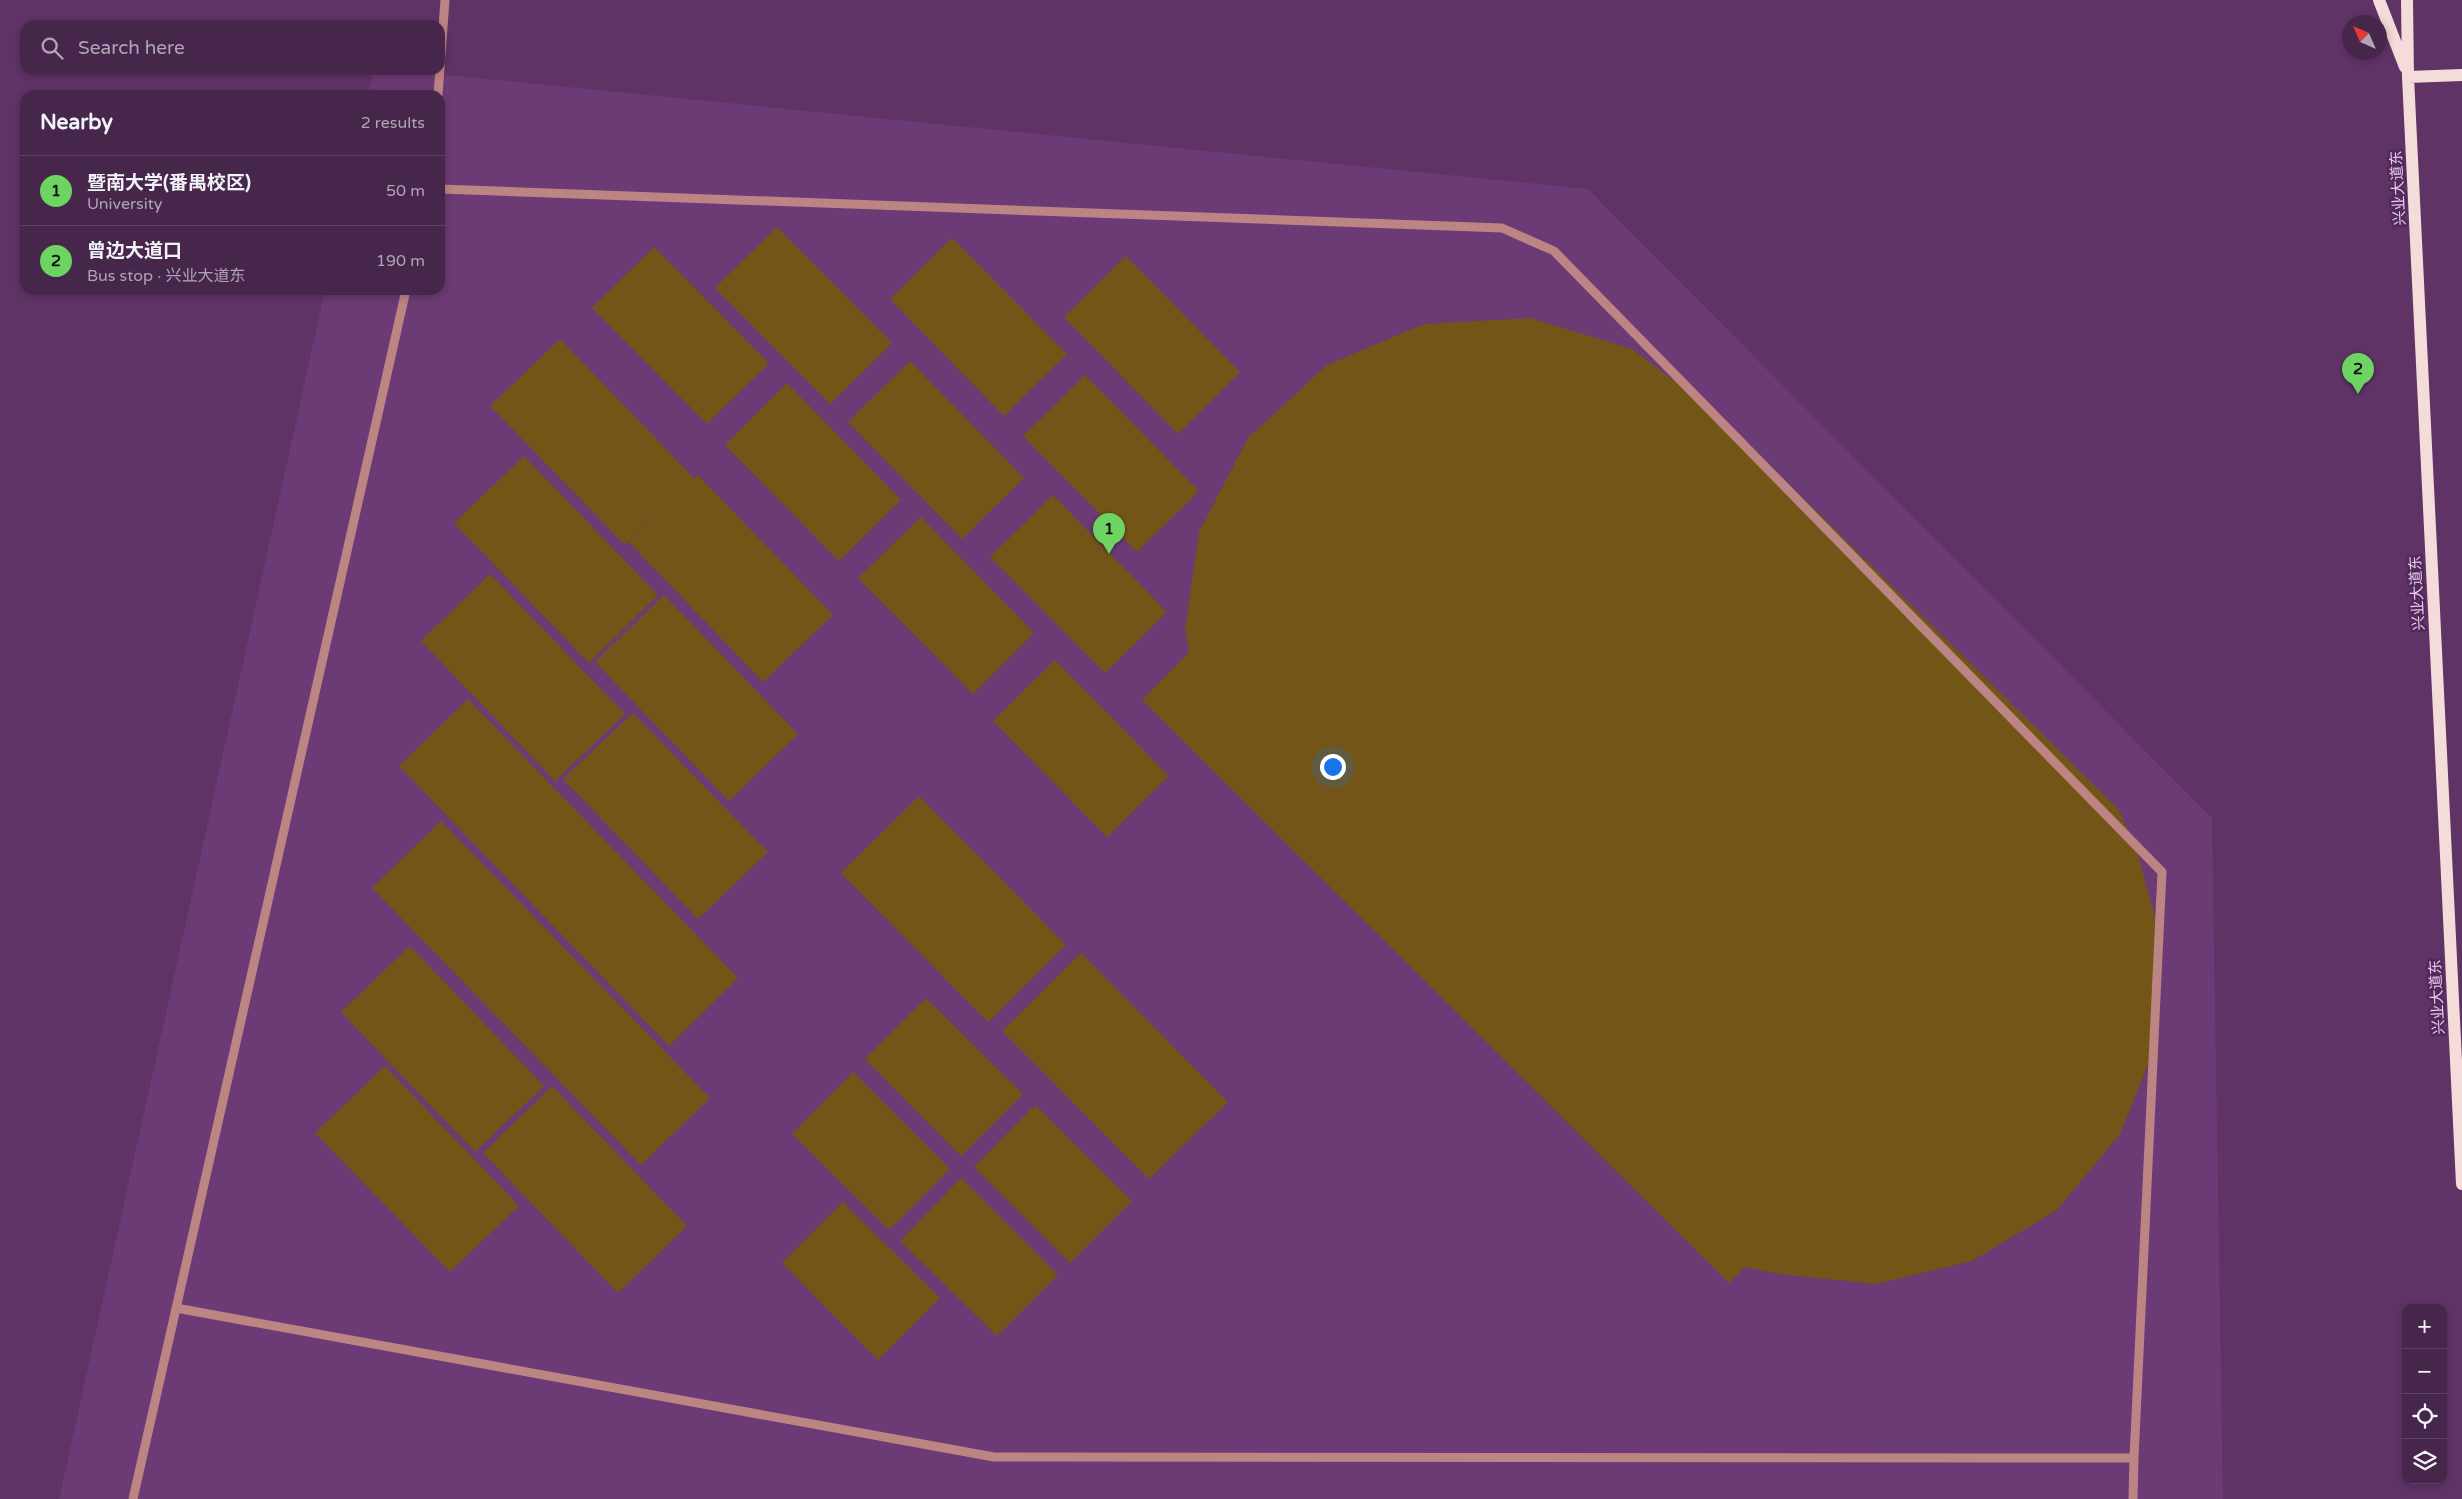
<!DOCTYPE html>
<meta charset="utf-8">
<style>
:root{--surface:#47264c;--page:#513256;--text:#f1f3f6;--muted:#b0a5b5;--line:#5f4364;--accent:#6dd361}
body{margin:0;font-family:"Varela Round","Noto Sans SC",sans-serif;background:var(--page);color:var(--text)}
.controls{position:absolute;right:15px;bottom:15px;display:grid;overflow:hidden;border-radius:10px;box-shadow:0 2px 8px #0003}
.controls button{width:45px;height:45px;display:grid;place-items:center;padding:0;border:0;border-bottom:1px solid var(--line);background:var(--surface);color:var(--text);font:25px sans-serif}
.compass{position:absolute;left:2342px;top:15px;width:45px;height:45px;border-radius:50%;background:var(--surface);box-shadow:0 2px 8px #0003;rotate:315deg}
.you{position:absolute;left:1332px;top:766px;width:18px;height:18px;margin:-12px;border:4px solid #fff;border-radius:50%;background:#1a73e8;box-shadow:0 0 0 8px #1a73e833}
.badge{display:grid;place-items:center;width:32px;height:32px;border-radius:50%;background:var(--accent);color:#111;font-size:16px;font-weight:700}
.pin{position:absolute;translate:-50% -41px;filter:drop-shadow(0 1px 2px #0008)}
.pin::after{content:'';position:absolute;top:26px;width:18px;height:15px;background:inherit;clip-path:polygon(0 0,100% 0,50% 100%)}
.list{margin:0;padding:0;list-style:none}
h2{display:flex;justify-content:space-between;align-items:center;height:65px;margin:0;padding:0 20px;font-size:21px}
h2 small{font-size:16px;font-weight:400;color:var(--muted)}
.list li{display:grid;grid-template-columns:32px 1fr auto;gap:15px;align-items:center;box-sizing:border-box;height:70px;padding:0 20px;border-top:1px solid var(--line)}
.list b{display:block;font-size:19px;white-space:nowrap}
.list p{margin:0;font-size:16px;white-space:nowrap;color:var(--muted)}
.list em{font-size:16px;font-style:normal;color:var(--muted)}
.icon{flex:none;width:28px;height:28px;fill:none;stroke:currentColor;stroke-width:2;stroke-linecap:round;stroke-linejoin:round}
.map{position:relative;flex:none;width:2462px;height:1499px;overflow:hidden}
.search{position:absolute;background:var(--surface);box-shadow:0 2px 8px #0003;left:20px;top:20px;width:425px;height:55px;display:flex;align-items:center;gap:12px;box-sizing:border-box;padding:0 18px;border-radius:15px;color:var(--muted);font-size:19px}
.panel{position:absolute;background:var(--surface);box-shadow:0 2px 8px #0003;left:20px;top:90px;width:425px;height:205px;border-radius:15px}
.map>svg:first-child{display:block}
</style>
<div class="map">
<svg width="2462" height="1499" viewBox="0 0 2462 1499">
<rect width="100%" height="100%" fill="#5f3366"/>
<path fill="#6c3a74" d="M374,70H398L1588,189L2212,818L2223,1499H59L325,290H440V95H368Z"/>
<path fill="#735518" d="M777,227L892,343L830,404L715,288Z
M952,238L1067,354L1004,416L890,299Z
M654,247L769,363L707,424L592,308Z
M1126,256L1240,372L1178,434L1064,317Z
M1530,318L1632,349L1717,413L2119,810L2136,848L2162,944L2157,1042L2120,1134L2057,1210L1972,1261L1876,1284L1778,1274L1745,1267L1729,1283L1142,700L1189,652L1185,630L1199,532L1248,438L1327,365L1424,324Z
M560,339L694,478L698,475L833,615L763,682L629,542L677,495L625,545L490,406Z
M910,361L1024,478L962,539L848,422Z
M1085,375L1199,491L1137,552L1023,436Z
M787,383L901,500L839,561L725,445Z
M524,456L658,595L589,663L454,523Z
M1053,495L1167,612L1105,673L990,557Z
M921,517L1034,633L973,694L858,578Z
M490,574L625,714L555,781L421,641Z
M664,595L798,734L729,801L595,662Z
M1055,660L1169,776L1107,837L993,721Z
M468,699L738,978L669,1046L399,766Z
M633,713L768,852L698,919L563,779Z
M919,796L1066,945L988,1022L841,873Z
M441,821L710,1098L641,1165L372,888Z
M410,946L544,1086L475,1152L341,1012Z
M1081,953L1228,1102L1149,1179L1002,1031Z
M926,998L1023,1094L961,1156L865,1059Z
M385,1066L519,1206L450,1272L315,1133Z
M853,1072L950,1169L889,1230L792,1134Z
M552,1086L687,1226L618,1293L483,1153Z
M1035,1105L1132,1201L1070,1263L974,1167Z
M961,1178L1058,1275L997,1336L900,1241Z
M843,1202L940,1298L878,1360L782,1263Z"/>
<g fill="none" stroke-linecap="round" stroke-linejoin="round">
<path stroke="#bc8482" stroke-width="9" d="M438,95L445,0
M440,189L1502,228L1554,251L2162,872L2134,1458
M176,1308L994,1457L2134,1458L2133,1499
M133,1499L406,290"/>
<path stroke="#f3dcda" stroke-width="12" d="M2379,0L2405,67
M2407,0L2408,77L2462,1184
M2408,77L2462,75"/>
</g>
<g text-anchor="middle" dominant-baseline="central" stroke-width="5" stroke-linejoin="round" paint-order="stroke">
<g font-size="15" fill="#e7cdea" stroke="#53285b">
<text transform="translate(2398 188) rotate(-93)">兴业大道东</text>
<text transform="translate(2417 593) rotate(-93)">兴业大道东</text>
<text transform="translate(2437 997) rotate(-93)">兴业大道东</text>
</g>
</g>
</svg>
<div class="controls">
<button>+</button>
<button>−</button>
<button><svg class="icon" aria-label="locate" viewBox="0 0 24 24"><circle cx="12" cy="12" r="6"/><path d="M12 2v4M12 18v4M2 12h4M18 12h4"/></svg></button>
<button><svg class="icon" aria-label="layers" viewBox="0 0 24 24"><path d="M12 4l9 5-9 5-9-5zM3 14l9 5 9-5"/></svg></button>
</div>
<svg class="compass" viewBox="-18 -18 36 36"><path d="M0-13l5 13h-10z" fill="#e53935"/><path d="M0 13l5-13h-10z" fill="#b0a5b5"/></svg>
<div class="you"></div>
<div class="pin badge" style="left:1109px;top:554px">1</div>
<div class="pin badge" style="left:2358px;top:394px">2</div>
<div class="search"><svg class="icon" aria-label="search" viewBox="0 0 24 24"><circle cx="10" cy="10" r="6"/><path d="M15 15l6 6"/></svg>Search here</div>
<section class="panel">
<h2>Nearby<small>2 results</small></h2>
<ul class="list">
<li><span class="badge">1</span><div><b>暨南大学(番禺校区)</b><p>University</p></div><em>50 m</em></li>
<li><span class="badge">2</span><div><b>曾边大道口</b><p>Bus stop · 兴业大道东</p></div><em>190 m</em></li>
</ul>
</section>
</div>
